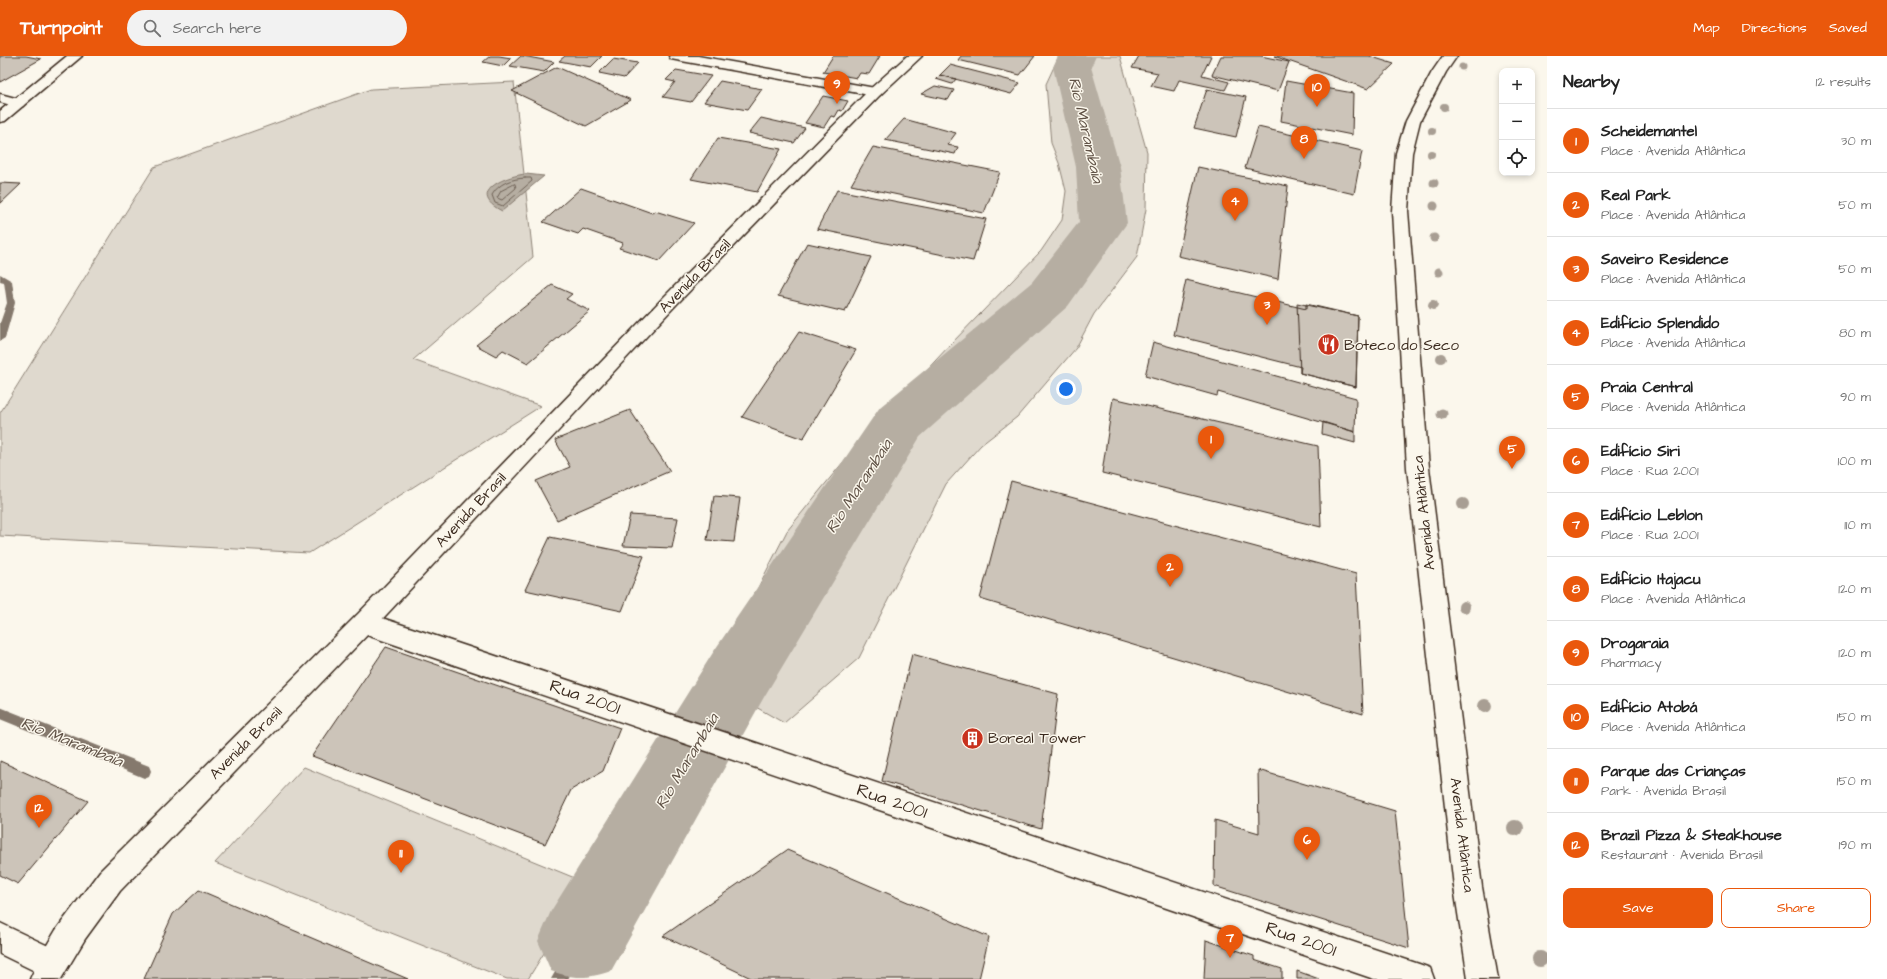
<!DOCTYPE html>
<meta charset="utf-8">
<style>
:root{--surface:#fff;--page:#f2f2f2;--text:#222;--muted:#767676;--line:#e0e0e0;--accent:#ea580c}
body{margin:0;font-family:"Architects Daughter",sans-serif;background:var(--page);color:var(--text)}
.controls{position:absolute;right:12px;top:12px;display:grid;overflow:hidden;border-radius:8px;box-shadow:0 2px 6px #0003}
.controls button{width:36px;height:36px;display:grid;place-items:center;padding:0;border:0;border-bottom:1px solid var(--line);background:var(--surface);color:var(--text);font:20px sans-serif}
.you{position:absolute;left:1066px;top:333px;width:14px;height:14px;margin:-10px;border:3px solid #fff;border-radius:50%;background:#1a73e8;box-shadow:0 0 0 6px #1a73e833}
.badge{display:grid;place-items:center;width:26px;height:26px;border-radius:50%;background:var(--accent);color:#fff;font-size:13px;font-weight:700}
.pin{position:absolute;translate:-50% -33px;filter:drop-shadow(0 1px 2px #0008)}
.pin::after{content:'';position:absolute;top:21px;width:14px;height:12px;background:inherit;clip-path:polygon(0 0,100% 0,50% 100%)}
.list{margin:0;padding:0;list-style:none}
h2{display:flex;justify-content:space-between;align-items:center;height:52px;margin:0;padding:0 16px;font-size:17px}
h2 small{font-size:13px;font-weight:400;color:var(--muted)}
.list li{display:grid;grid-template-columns:26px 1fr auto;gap:12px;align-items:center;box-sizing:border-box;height:64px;padding:0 16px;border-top:1px solid var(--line)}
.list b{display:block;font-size:15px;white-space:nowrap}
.list p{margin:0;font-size:13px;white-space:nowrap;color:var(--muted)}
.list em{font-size:13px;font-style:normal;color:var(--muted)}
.actions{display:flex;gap:8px;padding:12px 16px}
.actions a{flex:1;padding:9px 0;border:1px solid var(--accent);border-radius:8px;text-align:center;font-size:14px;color:var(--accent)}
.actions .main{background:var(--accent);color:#fff}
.icon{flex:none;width:22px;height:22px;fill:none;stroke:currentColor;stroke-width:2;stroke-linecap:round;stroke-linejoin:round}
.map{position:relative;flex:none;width:1547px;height:923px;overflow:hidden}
header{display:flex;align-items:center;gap:24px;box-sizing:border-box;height:56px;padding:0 20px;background:var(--accent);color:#fff}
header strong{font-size:19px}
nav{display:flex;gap:22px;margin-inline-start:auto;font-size:14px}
.search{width:280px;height:36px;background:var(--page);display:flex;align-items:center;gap:10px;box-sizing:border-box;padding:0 14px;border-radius:22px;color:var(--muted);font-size:15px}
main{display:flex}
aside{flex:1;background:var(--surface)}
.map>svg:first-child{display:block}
</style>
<header>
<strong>Turnpoint</strong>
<div class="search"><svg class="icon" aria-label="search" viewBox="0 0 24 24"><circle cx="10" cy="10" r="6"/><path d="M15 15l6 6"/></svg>Search here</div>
<nav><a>Map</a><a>Directions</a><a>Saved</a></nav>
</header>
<main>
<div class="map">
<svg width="1547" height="923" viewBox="0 0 1547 923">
<rect width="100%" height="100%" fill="#fbf7ec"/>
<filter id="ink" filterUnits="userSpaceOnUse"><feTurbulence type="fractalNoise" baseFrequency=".025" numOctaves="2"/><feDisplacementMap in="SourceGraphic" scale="8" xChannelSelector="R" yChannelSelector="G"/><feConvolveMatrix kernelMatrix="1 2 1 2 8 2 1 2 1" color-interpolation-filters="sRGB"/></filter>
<g filter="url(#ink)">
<path fill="#dfd9ce" stroke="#8d8276" d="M1059,0H1120L1147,96L1146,153L1137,201L1094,258L1076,292L1017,361L981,389L946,428L859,602L784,667L710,625L787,475L861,384L950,289L1041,195L1062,164L1066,135L1059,107L1051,87L1046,28Z
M514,26L533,201L413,304L541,350L309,497L0,480V357L154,111L371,33Z
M304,711L587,827L528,923H507L215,807Z"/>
<path fill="#b6aea2" stroke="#85796d" d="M526,118L544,120L502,155C466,137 504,120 526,118Z"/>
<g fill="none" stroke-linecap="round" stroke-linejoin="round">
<path stroke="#6c5f53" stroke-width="1" d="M525,122H531L532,125L503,150L495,147L492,139C499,127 511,123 525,122Z
M515,128L516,132L502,144L497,142L501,135Z"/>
<path fill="#85796d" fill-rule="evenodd" d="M0,218L12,225L15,247L5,282L0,285V267L7,247L4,226L0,225Z
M0,651L149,710L151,715L149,720L144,722L0,663Z
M581,877L586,880L589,885L568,923H551L576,880Z"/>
<path fill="#b6aea2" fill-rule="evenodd" d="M1058,0H1096L1091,11L1120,111L1127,167L1068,250L920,381L764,641L611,915C586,923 576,923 551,915L538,885L551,855L714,595L880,351L1032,226L1079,166L1076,111L1053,11Z"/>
</g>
<path fill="#ccc4b9" stroke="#3b2a1e" d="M0,0H26L41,3L0,26Z
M490,0H499L511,2L503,10L483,6Z
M521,0H523L554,6L544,16L510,10Z
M565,0H602L591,11L559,5Z
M833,0H880L869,18L860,17L857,22L823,16Z
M961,0H1035L1020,19L958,4Z
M1139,0H1211L1202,19L1229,26L1225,34L1179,24L1174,35L1151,30L1158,17L1132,12Z
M1221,0H1261L1289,6L1278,35L1212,19Z
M1274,0H1369L1394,8L1368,33Z
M613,3L638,7L624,22L599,17Z
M950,9L1020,27L1011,38L940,19Z
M557,11L631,44L586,70L512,35Z
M676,14L711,20L691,46L663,41L675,26L666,24Z
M940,19L956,23L952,28L936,23Z
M720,25L762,33L747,54L704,46Z
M1286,25L1353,37L1352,79L1281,65Z
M935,30L954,34L948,44L921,38Z
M1207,33L1246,41L1236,81L1194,72Z
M823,40L848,45L842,55L839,54L835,61L831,60L824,71L805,67Z
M761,62L805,72L794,87L749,77Z
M904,63L956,77L947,89L958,91L955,98L885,84Z
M1258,71L1362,95L1354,138L1245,112Z
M718,82L781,93L757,136L691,123Z
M873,91L1000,116L984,157L851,129Z
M1198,111L1288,130L1278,223L1178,200Z
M0,127L21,128L0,148Z
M581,132L652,157L655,155L694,167L659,205L619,192L623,187L583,173L578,178L543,166Z
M837,134L986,163L973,205L817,173Z
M807,187L871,201L845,256L778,240Z
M1186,224L1306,253V248L1358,260L1356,331L1300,317L1301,311L1174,279Z
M552,229L572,238L566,243L590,255L528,307L503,294L496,300L476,289Z
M1297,247L1358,260L1356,331L1300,317Z
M799,276L856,294L803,383L742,361Z
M1153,286L1356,342L1355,376L1218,336L1217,340L1145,320Z
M1113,342L1318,390L1321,471L1102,417Z
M630,354L670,415L557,464L536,425L570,411L555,384Z
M1323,366L1355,376V387L1322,378Z
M1011,425L1356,518L1363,658L980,543Z
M714,440L740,442L734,486L707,484Z
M630,459L678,462L672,492L623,490Z
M550,481L644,500L622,555L525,534Z
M386,591L620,672L603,715L571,734L545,788L312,700Z
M912,598L1058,638L1041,773L882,725Z
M0,705L88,745L18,828L0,819Z
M1258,714L1395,755L1409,892L1214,830L1215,764L1259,777Z
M787,794L989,881L979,923H753L663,880Z
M199,834L408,923H144L173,858Z
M1206,884L1254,900V904L1282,913V923H1204Z
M1297,915L1319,923H1297Z"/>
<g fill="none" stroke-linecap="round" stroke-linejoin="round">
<defs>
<path id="street" d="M669,0H698L875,32L880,33L882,36L880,39L875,40L676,4L671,3Z
M0,38L23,44L25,47L23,50L18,51L0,46Z
M364,556L1419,908L1430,912L1434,923H1374L364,578L356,574L352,567L356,560Z
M0,867L63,897L67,908L63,919L51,923L0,898Z"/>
<path id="primary" d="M67,0H82L5,65L0,66V55Z
M907,0H922L880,39L674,251L372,574L120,835L85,883L61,923H30L41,899L56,874L100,815L356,560L662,243L870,33Z
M1443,0H1457L1446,16L1420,65L1412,97L1408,155L1429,412L1482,831L1498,923H1468L1454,831L1407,412L1392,155L1396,97L1406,65L1432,16Z"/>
</defs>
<use href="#street" stroke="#3b2a1e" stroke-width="3"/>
<use href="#primary" stroke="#3b2a1e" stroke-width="3"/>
<use href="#street" fill="#fbf7ec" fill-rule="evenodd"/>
<use href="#primary" fill="#fbf7ec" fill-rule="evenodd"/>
</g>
<g fill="#a89e93">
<circle cx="1462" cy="11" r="3.5"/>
<circle cx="1444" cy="51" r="4"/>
<circle cx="1432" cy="75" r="4"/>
<circle cx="1431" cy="98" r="4"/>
<circle cx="1434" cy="127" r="4.5"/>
<circle cx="1434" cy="150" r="4.5"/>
<circle cx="1434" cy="182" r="4.5"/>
<circle cx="1439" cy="216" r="4.5"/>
<circle cx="1433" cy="249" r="5"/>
<circle cx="1441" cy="302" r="5"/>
<circle cx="1442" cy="358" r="5.5"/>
<circle cx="1463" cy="448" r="6"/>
<circle cx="1464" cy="551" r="6"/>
<circle cx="1485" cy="650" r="7"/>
<circle cx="1515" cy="772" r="8"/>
<circle cx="1540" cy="903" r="8"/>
</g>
</g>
<defs>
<symbol id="restaurant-disc" viewBox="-11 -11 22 22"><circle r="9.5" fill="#c8321e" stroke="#fbf7ec"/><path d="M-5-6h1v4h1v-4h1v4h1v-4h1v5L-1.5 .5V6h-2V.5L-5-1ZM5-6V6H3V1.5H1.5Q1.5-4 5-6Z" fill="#fff"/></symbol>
<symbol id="building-disc" viewBox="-11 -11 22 22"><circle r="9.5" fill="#c8321e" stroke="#fbf7ec"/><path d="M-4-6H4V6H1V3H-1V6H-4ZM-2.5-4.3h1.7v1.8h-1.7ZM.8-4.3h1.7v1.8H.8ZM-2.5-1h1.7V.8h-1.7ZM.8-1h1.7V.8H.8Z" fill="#fff"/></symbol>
</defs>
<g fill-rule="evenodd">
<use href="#restaurant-disc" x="1316" y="276" width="25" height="25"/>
<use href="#building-disc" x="960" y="670" width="25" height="25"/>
</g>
<g text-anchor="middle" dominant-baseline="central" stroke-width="3" stroke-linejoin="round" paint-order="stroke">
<g font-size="15" fill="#3b2a1e" stroke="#fbf7ec">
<text transform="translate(695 220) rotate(-46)">Avenida Brasil</text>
<text transform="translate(471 454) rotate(-47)">Avenida Brasil</text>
<text transform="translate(1424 457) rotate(-96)">Avenida Atlântica</text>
<text transform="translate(246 687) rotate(-45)">Avenida Brasil</text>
<text transform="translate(1462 779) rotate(83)">Avenida Atlântica</text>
</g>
<g font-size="15" fill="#3b2a1e" stroke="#fbf7ec" text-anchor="start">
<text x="1344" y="289">Boteco do Seco</text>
<text x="988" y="682">Boreal Tower</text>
</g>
<g font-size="16" font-style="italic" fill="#605246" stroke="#fbf7ec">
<text transform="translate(1086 74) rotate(77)">Rio Marambaia</text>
<text transform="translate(859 430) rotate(-57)">Rio Marambaia</text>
<text transform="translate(72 686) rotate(22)">Rio Marambaia</text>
<text transform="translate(687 705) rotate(-59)">Rio Marambaia</text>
</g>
<g font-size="18" fill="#3b2a1e" stroke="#fbf7ec">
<text transform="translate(585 641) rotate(19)">Rua 2001</text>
<text transform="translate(892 745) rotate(19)">Rua 2001</text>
<text transform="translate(1301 883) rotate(19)">Rua 2001</text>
</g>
</g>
</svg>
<div class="controls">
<button>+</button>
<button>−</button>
<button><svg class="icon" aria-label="locate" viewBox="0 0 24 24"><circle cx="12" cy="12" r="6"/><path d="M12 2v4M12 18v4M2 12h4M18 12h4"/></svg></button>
</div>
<div class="you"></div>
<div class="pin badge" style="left:1211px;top:403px">1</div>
<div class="pin badge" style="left:1170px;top:531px">2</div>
<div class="pin badge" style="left:1267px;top:269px">3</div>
<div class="pin badge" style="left:1235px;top:165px">4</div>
<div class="pin badge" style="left:1512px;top:413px">5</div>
<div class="pin badge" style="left:1307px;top:804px">6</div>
<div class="pin badge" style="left:1230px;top:902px">7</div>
<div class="pin badge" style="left:1304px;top:103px">8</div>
<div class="pin badge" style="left:837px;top:48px">9</div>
<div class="pin badge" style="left:1317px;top:51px">10</div>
<div class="pin badge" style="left:401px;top:817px">11</div>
<div class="pin badge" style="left:39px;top:772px">12</div>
</div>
<aside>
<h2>Nearby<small>12 results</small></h2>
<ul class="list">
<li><span class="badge">1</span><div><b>Scheidemantel</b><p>Place · Avenida Atlântica</p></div><em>30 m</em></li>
<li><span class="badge">2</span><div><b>Real Park</b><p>Place · Avenida Atlântica</p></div><em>50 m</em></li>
<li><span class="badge">3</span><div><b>Saveiro Residence</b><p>Place · Avenida Atlântica</p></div><em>50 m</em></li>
<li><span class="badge">4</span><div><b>Edifício Splendido</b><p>Place · Avenida Atlântica</p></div><em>80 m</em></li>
<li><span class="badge">5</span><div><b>Praia Central</b><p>Place · Avenida Atlântica</p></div><em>90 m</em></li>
<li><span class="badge">6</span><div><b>Edifício Siri</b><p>Place · Rua 2001</p></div><em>100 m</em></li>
<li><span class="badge">7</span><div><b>Edifício Leblon</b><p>Place · Rua 2001</p></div><em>110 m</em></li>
<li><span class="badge">8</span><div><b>Edifício Itajacu</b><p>Place · Avenida Atlântica</p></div><em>120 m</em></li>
<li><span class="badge">9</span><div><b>Drogaraia</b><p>Pharmacy</p></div><em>120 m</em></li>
<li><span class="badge">10</span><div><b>Edifício Atobá</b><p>Place · Avenida Atlântica</p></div><em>150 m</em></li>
<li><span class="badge">11</span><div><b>Parque das Crianças</b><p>Park · Avenida Brasil</p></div><em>150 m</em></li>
<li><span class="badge">12</span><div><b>Brazil Pizza &amp; Steakhouse</b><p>Restaurant · Avenida Brasil</p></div><em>190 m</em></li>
</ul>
<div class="actions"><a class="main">Save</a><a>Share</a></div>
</aside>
</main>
